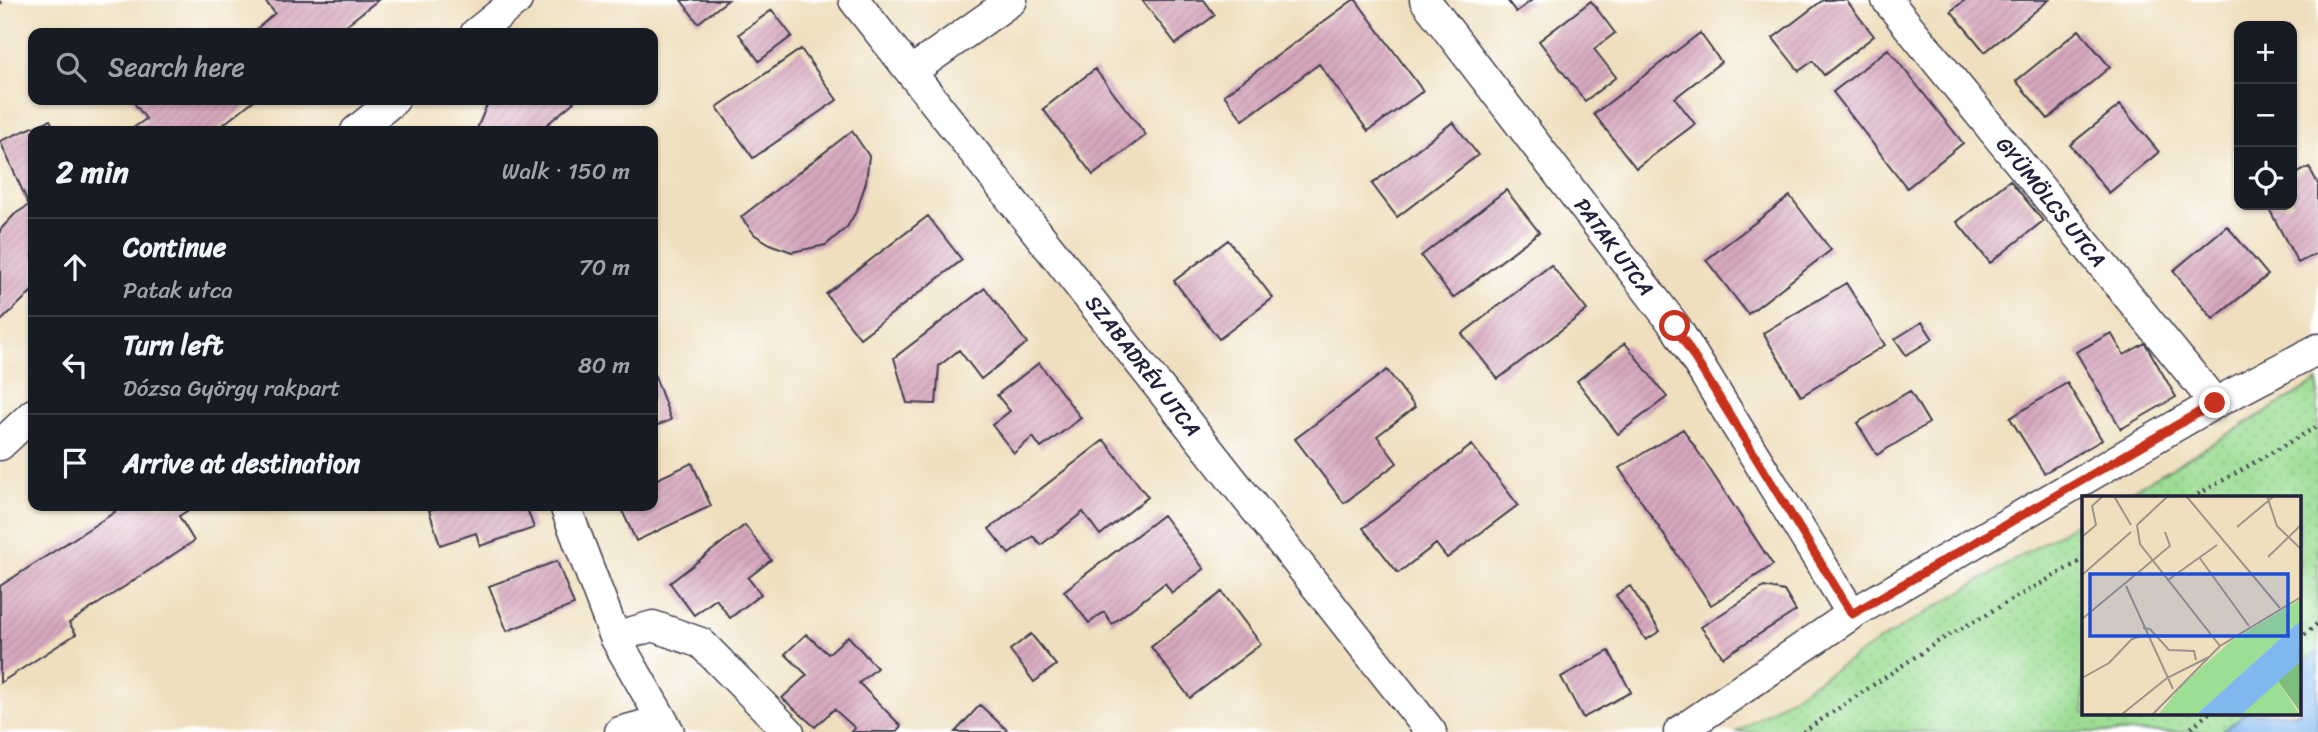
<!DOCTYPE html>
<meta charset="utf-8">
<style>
:root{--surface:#171b24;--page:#242831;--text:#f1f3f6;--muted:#9ea1a6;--line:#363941}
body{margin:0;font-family:Sriracha,sans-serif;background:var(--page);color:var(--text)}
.controls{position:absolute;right:21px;top:21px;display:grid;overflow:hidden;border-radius:14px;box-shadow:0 2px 5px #0004}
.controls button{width:63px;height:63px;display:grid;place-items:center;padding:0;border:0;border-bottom:2px solid var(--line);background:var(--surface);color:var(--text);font:35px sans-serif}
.stop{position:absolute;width:21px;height:21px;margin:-16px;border:5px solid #c8321e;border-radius:50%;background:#fff}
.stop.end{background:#c8321e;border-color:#fff;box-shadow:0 2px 7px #0008}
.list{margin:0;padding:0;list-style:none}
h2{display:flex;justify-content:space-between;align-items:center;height:91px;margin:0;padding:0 28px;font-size:30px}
h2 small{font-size:23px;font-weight:400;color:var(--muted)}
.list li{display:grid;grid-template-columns:46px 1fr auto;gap:21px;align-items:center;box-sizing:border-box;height:98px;padding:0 28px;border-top:2px solid var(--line)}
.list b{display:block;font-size:26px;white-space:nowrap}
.list p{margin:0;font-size:23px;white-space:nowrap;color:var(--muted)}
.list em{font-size:23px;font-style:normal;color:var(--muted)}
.icon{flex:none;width:38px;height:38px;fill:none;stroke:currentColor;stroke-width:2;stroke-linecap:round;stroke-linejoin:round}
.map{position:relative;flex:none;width:2318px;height:732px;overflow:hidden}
.search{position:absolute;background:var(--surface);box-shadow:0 2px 5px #0004;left:28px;top:28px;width:630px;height:77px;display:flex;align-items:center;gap:18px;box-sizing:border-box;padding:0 24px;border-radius:14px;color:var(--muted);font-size:26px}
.panel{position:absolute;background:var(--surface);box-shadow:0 2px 5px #0004;left:28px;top:126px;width:630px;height:385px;border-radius:14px}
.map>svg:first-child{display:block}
</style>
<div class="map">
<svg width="2318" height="732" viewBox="0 0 2318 732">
<defs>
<pattern id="grass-dots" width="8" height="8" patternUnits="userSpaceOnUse" patternTransform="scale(1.75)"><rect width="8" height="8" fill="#9dde95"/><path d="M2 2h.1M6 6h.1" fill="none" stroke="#87be81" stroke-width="1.8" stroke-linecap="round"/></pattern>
<pattern id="building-hatch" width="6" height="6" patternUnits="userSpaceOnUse" patternTransform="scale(1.75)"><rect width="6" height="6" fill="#d6a7bd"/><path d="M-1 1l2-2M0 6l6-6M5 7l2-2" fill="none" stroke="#b78fa3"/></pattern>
</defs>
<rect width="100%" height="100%" fill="#fff"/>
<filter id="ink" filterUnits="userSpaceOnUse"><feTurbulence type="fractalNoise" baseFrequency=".0143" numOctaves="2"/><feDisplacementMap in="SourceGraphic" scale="14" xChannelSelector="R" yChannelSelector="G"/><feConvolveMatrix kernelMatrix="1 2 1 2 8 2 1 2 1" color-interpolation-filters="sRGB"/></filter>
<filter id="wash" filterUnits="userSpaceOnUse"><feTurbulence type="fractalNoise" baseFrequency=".00686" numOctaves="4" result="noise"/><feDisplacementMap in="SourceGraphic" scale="28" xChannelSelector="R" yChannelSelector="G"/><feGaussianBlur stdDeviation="1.57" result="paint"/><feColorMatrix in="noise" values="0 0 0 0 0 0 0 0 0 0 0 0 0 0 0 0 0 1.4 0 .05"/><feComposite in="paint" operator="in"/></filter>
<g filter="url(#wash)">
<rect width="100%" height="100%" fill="#efdfbe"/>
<path fill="url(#grass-dots)" stroke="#608068" stroke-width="2" d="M2318,381V651L2299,667V498H2120Z
M2083,519L2084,713H2245L2222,732H1737L1884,638Z"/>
<path fill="#7fb8ef" stroke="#506d95" stroke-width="2" d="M2318,651V732H2222L2245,713H2299V667Z"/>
<g id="blocks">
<path fill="url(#building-hatch)" d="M264,0H378L336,33H252L275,13Z
M681,0H728L698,23Z
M1142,0H1204L1215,15L1176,44Z
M1353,0H1356L1423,91L1368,131L1319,64L1243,120L1224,95Z
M1507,0H1532L1516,12Z
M1823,0H1846L1874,36L1824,75L1813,61L1799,71L1773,38Z
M1965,0H2049L1985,52L1951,11Z
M1591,1L1615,33L1594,49L1616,77L1585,101L1539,41Z
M772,10L792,36L759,61L739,34Z
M2079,30L2110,67L2048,119L2016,81Z
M1700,33L1721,62L1675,98L1695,124L1636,168L1594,114Z
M801,49L837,100L753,158L717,107Z
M1888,49L1963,143L1907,188L1833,92Z
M1095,69L1146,135L1093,175L1043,109Z
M132,100H254L215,131H129L146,119Z
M489,100H572L574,102L539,131H476Z
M2120,105L2159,152L2109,193L2070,145Z
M50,120L56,131H33V290L0,322V230L15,214L29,205L0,141Z
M1453,122L1478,155L1397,217L1372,184Z
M852,131L869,156L866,182L857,210L847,227L826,245L792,252L772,245L755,235L741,217Z
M2309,167L2318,184V253L2298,263L2267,205H2292V176Z
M2010,180L2043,221L1990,263L1957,222Z
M1506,190L1539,232L1453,298L1421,256Z
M1790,196L1831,250L1748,314L1706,260Z
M928,216L962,260L860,338L826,294Z
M2227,226L2268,275L2213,319L2173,271Z
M1228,240L1273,298L1219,339L1174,281Z
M1551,265L1587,310L1498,379L1462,334Z
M1846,283L1885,345L1801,396L1763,333Z
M985,288L1027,343L981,379L959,350L939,366L936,404L907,403L894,358Z
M1922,322L1933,339L1906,355L1895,339Z
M2111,333L2124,355L2145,343L2176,397L2121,429L2076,352Z
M1625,343L1667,397L1618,434L1577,381Z
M1039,363L1081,418L1041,448L1033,437L1014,453L992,425L1010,411L997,395Z
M1387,370L1415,407L1377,436L1397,463L1344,503L1295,439Z
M655,376L671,420L653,427V377Z
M2067,383L2102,440L2044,473L2010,418Z
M1910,391L1929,423L1877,455L1857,423Z
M1683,429L1773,565L1711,605L1619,468Z
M1104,440L1148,497L1100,535L1083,512L1041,545L1033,536L1009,554L989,529Z
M1472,445L1518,505L1447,558L1436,544L1398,573L1363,528Z
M692,463L711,506L636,541L620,506H653V481Z
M111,506H195L179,516L194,541L69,623L76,634L0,683V586L115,512Z
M440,506H526L534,528L480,546L476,533L440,545L429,510Z
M1163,515L1204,569L1172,593L1165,583L1112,624L1104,612L1089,623L1064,591Z
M745,525L771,560L748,578L761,594L730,618L716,599L694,615L670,583Z
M557,561L574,605L507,631L489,586Z
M1630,586L1660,631L1646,640L1616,595Z
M1764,587L1784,591L1796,611L1723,657L1701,627Z
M1222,592L1261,644L1190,698L1151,647Z
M806,634L828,654L848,636L877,668L859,683L901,726L896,732H851L855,728L834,709L815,727L782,698L807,675L785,654Z
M1031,634L1056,665L1034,682L1010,650Z
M1609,651L1631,692L1583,718L1561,677Z
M980,705L1009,732H955Z"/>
</g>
</g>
<g filter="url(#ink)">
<use href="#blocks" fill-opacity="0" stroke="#413e4f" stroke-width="2"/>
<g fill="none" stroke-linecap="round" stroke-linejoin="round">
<defs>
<path id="street" d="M854,0L1431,732
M1425,0L1675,326L1852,614
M1887,0L2215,403
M476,33L517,0
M912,71L1012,0
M356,131L394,100
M0,445L33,414
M565,506L615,637L669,732
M615,637L653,626L701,643L789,732
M620,732L660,721
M1679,732L1852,614L2215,403L2318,349"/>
</defs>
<use href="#street" stroke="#413e4f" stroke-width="33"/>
<path stroke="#413e4f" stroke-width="4.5" stroke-dasharray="2 5" stroke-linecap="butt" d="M0,3L3,0
M2192,498L2318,426
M2299,639L2318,623
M1803,732L1939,641L2084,559
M2186,732L2209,713"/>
<use href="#street" stroke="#fff" stroke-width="30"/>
</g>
</g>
<g fill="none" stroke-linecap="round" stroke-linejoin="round" filter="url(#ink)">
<path stroke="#c8321e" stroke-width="9" d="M1675,326L1852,614L2215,403"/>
</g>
<g text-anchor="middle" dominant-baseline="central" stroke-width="5" stroke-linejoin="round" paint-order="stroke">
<g font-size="21" fill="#22223b" stroke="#fff">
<text transform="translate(2051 202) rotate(51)">GYÜMÖLCS UTCA</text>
<text transform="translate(1614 247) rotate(53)">PATAK UTCA</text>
<text transform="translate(1143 366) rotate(52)">SZABADRÉV UTCA</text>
</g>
</g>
<g transform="translate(2082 496)">
<rect width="219" height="219" fill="#efdfbe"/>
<path d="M219,103V124L114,219H76L101,188L149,145ZM196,185L218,219H159Z" fill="#9dde95"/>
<path d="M219,165V217L196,185Z" fill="#7ebd7e"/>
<path d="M219,124V165L159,219H114Z" fill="#7fb8ef"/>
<path fill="none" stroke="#9d938a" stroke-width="2" d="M32,0L49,29M185,0L195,30L219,53M105,1L198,112M55,29L58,48L138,150M55,29L86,0M155,31L192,0M0,41L14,29L10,10L21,0M117,61L167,130M186,61L219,29M0,79L49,36M86,84L135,49M44,90L91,193M0,123L88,50L83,36M61,132L68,133L87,154L112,155L114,164M0,182L27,167L50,143L64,139M39,219L85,182L127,161M70,219L138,150L219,101"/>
<path fill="#1d4ed8" fill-opacity="0.15" stroke="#1d4ed8" stroke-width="3.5" d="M8,78H206V140H8Z"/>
<rect width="219" height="219" fill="none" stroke="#22223b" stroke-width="3.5"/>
</g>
</svg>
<div class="controls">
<button>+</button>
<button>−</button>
<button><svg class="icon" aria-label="locate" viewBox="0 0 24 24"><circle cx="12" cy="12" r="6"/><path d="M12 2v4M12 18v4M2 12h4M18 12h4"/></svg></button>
</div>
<div class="stop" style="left:1675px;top:326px"></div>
<div class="stop end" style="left:2215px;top:403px"></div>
<div class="search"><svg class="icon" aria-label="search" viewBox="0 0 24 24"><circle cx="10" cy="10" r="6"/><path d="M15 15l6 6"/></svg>Search here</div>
<section class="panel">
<h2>2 min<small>Walk · 150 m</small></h2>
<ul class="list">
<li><svg class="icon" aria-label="ahead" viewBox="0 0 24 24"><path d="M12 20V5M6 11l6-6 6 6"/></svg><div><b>Continue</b><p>Patak utca</p></div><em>70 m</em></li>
<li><svg class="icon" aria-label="left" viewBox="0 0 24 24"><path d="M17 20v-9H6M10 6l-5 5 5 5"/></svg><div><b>Turn left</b><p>Dózsa György rakpart</p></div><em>80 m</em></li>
<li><svg class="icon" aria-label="arrive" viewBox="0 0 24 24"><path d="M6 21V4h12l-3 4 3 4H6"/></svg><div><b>Arrive at destination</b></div></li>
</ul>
</section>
</div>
